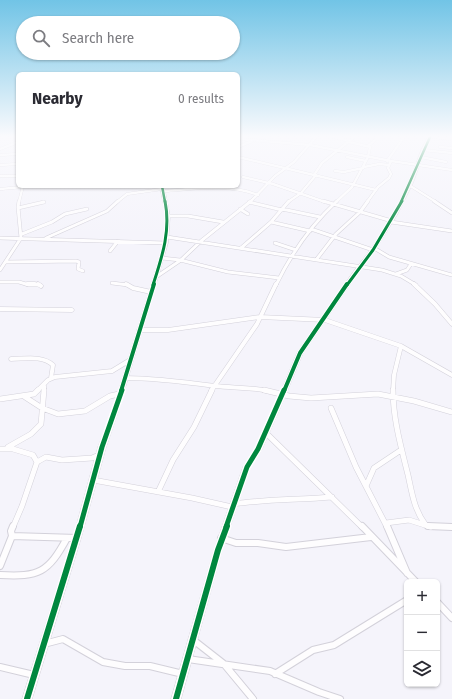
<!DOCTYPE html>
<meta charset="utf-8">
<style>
:root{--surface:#fff;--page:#f2f2f3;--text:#2b2b33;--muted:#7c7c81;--line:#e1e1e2}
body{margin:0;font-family:"Fira Sans Condensed",sans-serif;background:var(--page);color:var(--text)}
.controls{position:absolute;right:12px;bottom:12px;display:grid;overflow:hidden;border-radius:6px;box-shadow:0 1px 3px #0004}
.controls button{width:36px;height:36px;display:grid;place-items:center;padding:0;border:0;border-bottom:1px solid var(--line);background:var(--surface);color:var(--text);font:20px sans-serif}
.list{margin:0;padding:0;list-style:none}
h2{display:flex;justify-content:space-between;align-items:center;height:52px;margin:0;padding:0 16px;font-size:17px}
h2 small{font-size:13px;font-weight:400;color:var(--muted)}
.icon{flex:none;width:22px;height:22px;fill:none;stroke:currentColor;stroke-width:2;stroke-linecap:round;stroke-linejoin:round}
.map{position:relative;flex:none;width:452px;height:699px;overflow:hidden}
.search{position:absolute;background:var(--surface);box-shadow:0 1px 3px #0004;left:16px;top:16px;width:224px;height:44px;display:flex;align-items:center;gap:10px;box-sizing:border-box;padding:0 14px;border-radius:22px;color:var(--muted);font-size:15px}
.panel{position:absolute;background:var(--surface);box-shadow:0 1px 3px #0004;left:16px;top:72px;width:224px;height:116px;border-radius:6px}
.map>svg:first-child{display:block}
</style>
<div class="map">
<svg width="452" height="699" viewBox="0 0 452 699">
<rect width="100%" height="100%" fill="#f5f4fb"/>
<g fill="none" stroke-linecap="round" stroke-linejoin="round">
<defs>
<path id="street-far4" d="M333,137L350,141
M354,137L322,163L314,175L376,190
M432,137L452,139
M238,139L310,145L391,161L452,170
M368,146L379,137
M238,147L252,141
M440,147L452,148
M0,149L18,142
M423,150L452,153
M0,155L18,154
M238,157L314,175
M347,157L366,161
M421,157L446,162
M387,161L404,137
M0,165L18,164
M364,167L379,164L389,165
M335,171L344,172L363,168
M0,176H18
M243,177L273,184L325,202
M409,185L436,202
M0,189L23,187
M163,191C195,189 228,183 258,195
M19,202L23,186
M42,202H44
M117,202L127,194L162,189
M249,202H251
M250,202L275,176L294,162L316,137
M288,202L301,193L316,175
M336,202L352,187L368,157L370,147L349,142
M367,202L378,187L389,178L391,174L388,168L391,161"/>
<path id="street-far3" d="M323,201L392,221
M434,201L452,213
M249,202L282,210
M18,208L44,202
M240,209L248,214
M282,209L320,217
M168,216H188L223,222
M271,222L310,231
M391,222L452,231
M311,229L373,250
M22,234L52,222L65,214L87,209
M167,237L382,270L401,276L416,285
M0,238L166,243
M46,238L107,211L118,201
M275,243L296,250
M241,248L271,222L289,201
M374,248L389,257L452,275
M110,251L118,241
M162,258L180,260L228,272L279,278
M316,260L336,234L360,212L368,201
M6,262L76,261L79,262L78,269L83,271
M0,270L21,238L18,207L19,201
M396,274L407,270L411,264
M156,277L181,260L201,241L251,201
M0,282H19L29,285H40
M112,283L128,285
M276,285C291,254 311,225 337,201"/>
<path id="street-far2" d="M27,284H35
M38,284L41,286
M126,284L133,288L151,292
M414,284L435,304L452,324
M0,309L72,310
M139,330H168L260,317L325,320L401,346L452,375
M11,359C25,359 42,355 53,365L51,378
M125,378C155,378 185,382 215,386C233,388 250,387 268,391
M37,391L48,380L55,377L112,371L130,360
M44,391V386
M211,391L257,324L276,284
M393,391L394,375L401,346"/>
<path id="street-far1" d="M264,390L289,396L311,398L378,394L414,401L452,412
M393,390C393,419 401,447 408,475C412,493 414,509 425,524
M25,397L42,408L58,414L85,411L110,396L119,394
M0,399L34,394L38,390
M331,408L356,467L387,527
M266,433L362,527
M8,447L31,434L41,424L44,390
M0,449H13L33,455L37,462L22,506L13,527
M37,462L46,457L62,460L92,458L99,455
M93,480L192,498L232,507
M366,486L374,468L401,450
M158,492L173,460L194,427L212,390
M233,504C266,499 299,500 332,497
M386,523L409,520L431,527"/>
<path id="street" d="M13,526L11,531L12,536L77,538
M362,526L416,582
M387,526L407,573
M428,526L452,527
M221,538L236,543H258L286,547L371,537
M0,566L12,536
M0,575C39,577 48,573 67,538
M437,602L452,618
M192,639L224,664L253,699
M44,644L63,639L103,662L125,666H150L183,674
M188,659L270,671L319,692L340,699
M0,667L34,675
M275,674L313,650L334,645L407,600"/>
<path id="secondary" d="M428,137H432L425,150L413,183L397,215L375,250L357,274L303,353L280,408L262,449L250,468L222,550L181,699H171L214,550L243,467L255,448L274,408L297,353L353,272L371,249L393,215L409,183L421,150Z
M160,186H164L170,216L168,243L118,412L106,447L81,538L32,699H22L73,538L98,447L112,412L164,243L166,216Z"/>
</defs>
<use href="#street-far4" stroke="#d3d1da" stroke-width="3"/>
<use href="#street-far3" stroke="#d3d1da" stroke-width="4"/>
<use href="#street-far2" stroke="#d3d1da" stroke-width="5"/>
<use href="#street-far1" stroke="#d3d1da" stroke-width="6"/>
<use href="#street" stroke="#d3d1da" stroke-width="8"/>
<use href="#secondary" stroke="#d3d1da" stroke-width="1"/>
<use href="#street-far4" stroke="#fefdfe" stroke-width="2.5"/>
<use href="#street-far3" stroke="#fefdfe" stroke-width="3"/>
<use href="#street-far2" stroke="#fefdfe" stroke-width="4"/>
<use href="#street-far1" stroke="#fefdfe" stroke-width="5"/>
<use href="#street" stroke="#fefdfe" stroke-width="6"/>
<use href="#secondary" fill="#faf7f7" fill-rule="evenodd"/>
<defs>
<path id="cycleway-far4" d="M162,186L165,202
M401,202L430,137"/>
<path id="cycleway-far3" d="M153,285C162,257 171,231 165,201
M347,285L373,250L402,201"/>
<path id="cycleway-far2" d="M121,391L154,284
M284,391L300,353L347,284"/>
<path id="cycleway-far1" d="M80,527L102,447L122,390
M226,527L247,467L258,449L284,390"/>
<path id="cycleway" d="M27,699L80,526
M176,699L218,550L227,526"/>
</defs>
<use href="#cycleway-far4" stroke="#fff" stroke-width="4"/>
<use href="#cycleway-far3" stroke="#fff" stroke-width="5"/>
<use href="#cycleway-far2" stroke="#fff" stroke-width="6"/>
<use href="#cycleway-far1" stroke="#fff" stroke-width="8"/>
<use href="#cycleway" stroke="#fff" stroke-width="9"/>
<use href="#cycleway-far4" stroke="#00873e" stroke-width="2.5"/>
<use href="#cycleway-far3" stroke="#00873e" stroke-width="3"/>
<use href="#cycleway-far2" stroke="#00873e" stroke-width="4"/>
<use href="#cycleway-far1" stroke="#00873e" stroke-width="5"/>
<use href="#cycleway" stroke="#00873e" stroke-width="6"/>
</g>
<linearGradient id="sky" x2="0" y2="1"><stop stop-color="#71c4e6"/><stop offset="0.58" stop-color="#fafafd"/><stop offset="1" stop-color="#fafafd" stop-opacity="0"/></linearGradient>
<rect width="452" height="235" fill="url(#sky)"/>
</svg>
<div class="controls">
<button>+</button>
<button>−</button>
<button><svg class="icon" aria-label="layers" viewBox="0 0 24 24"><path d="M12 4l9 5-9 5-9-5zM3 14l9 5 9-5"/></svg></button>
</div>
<div class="search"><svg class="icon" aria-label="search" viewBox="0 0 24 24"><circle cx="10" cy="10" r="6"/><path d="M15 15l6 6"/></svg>Search here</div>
<section class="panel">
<h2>Nearby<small>0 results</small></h2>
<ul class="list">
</ul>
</section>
</div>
